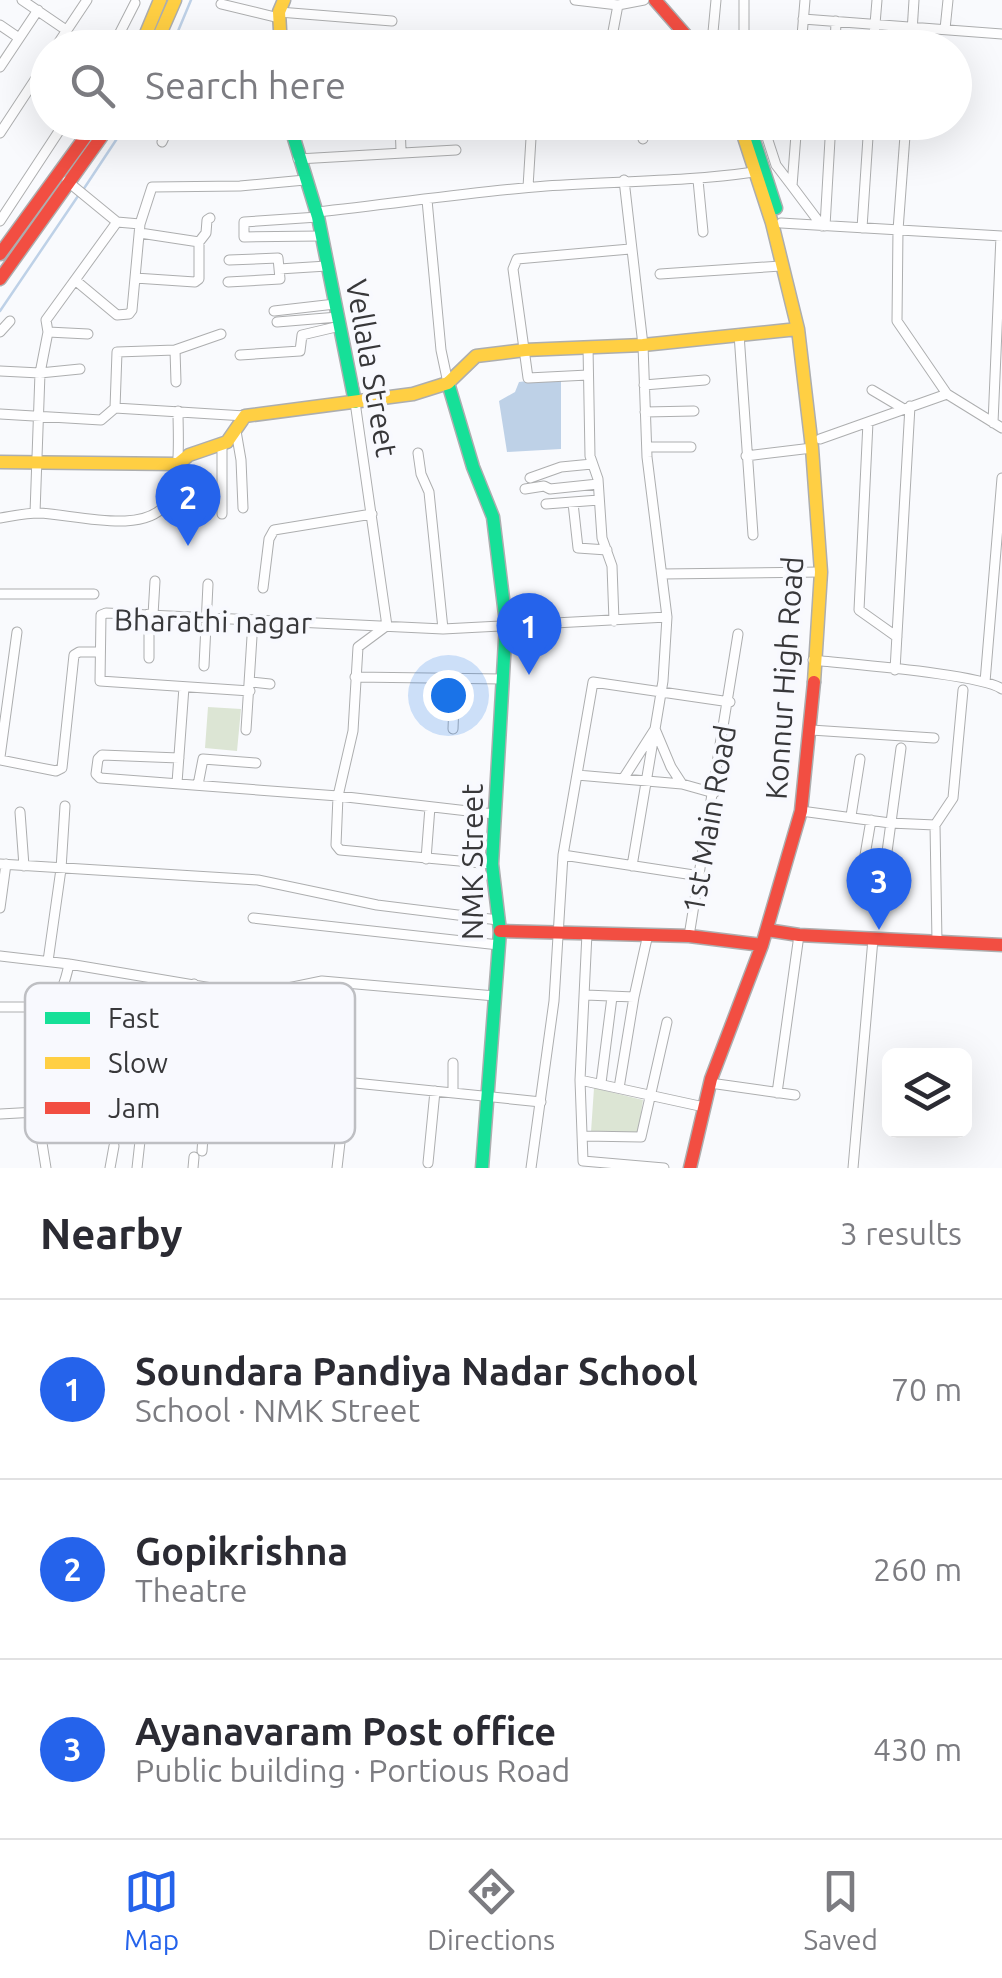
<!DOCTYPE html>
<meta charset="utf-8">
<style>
:root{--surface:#fff;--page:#f2f2f3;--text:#2b2b33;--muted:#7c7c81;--line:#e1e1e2;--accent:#2563eb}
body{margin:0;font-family:Ubuntu,sans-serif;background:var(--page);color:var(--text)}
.controls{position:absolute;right:30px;bottom:30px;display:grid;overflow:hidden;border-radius:15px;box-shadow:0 10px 40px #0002}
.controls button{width:90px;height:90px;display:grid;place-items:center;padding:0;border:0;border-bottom:2px solid var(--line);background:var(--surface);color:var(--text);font:50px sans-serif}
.you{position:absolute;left:448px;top:695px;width:35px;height:35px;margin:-25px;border:8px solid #fff;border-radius:50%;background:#1a73e8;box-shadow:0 0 0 15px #1a73e833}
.badge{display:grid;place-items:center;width:65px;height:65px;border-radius:50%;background:var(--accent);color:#fff;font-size:32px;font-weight:700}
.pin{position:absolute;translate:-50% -82px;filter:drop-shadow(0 2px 5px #0008)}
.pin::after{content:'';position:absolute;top:52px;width:35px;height:30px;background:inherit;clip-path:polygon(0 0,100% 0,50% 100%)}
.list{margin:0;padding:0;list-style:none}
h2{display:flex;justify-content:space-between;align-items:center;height:130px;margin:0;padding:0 40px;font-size:42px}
h2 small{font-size:32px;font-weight:400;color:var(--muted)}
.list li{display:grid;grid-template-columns:65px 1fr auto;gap:30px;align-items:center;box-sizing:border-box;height:180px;padding:0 40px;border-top:2px solid var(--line)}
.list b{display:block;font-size:38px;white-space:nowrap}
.list p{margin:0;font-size:32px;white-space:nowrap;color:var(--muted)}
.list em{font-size:32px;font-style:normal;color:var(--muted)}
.icon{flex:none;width:55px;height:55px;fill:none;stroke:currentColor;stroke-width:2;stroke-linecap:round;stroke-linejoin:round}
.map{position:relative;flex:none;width:1002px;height:1168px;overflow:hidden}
.search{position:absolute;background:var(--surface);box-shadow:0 10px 40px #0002;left:30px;right:30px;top:30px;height:110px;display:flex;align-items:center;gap:25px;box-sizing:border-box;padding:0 35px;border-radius:55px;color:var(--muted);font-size:38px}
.sheet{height:670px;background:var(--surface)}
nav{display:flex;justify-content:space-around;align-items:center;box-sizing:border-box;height:140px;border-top:2px solid var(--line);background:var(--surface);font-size:28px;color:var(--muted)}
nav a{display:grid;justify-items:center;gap:5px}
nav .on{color:var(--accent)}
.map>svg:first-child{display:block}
</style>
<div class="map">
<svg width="1002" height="1168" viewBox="0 0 1002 1168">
<rect width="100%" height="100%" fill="#f9fafd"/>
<path fill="#dce5d4" d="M208,707L241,709L237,751L205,748Z
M594,1088L643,1100L638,1133L591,1132Z"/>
<path fill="#bed1e7" d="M561,377V449L507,452L499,401L515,392L519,382Z"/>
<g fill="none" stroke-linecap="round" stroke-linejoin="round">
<path stroke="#bed1e7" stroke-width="2.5" d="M171,48L191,0
M83,190L128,122
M0,311L78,196"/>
<defs>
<path id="street" d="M22,0L66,30
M575,0L618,5L644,0
M716,0L713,32L719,48
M221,4L279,18
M279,12L392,21
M803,19L1002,34
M0,25L19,38
M945,29L948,0
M521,42L610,47L683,45
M610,47L618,5
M55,48L87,0
M112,48L135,3
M744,48V0
M801,48L805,0
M835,48L836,21
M873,48L877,0
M911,48L914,0
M0,67L38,10
M400,122L401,151
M762,122L776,165L792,186
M797,122L792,186L822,226
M906,122L898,230L897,321L947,394
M599,130L600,122
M0,133L48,60
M643,139L644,122
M162,142L171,122
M298,159L456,150
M624,180L643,345L647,457L667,617L663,681L655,729L671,767L682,784L714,793
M698,180L703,232
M67,181L117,222L140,224
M528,187L532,122
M427,200L441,350L448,383
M316,212C393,204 470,192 546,186C616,181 685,182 754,172
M318,217L244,222V237L321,236
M0,221L65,122
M781,223L1002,236
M825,226L831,122
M862,228L869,122
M140,233L199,242
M279,269L327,266
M660,274L781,266
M135,278L195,282L199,279V242L206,233L207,220L210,218
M75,280L117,315L129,314L132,310L140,224L152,187L240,186L305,180
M228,282L280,279L278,258L229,260
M274,311L335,304
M277,322L338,317
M0,332L10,321
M48,332L88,334
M739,334L753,535
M588,347L590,456L598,479L602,538L612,566L614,621
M175,350L176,382
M240,355L300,351L302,335L340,326
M0,371L40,373L80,369
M588,375L528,378L513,269L517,259L630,249
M644,385L705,380
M872,390L904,409
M355,402L387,626
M115,408L117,352L175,350L221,334
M645,412L694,411
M0,414L101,420L115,408L245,416
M868,422L859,610L897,637
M993,423L1001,236
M236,431L241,460L243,508
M820,439L947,394L1002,428
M222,444V514
M647,447H691
M418,453L421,474L429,492L443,629
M746,456L812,448
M530,478L561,467L592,464
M525,489L544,486L550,489L598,484
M573,503L578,548L607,550
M546,504L599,500
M35,513L40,373L48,332L46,320L117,222
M0,518C13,516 26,513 39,513C72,514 146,536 166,503C182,477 178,440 178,411
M662,574L821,572
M263,588L269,539L274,530L372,514
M0,594H94
M149,614V658
M153,615L155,581
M385,627L358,647L353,731L338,796L336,845L340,850L492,864
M813,660C846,664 982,674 1002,689
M204,666L208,584
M895,670L910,406
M355,677L503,679
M251,682L270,684
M985,682L1002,478
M250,691L100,681L101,615L106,613L443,629L667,617
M453,729L455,678
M246,730L253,621
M811,730L934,738
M0,757L17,632
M179,758L102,755L98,759L96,774L100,778L338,796L494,814
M0,760L56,771L62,768L74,655L79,652H100
M577,775L682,784
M623,779L655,729L632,866
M177,783L184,687
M198,785L203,759L256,763
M801,811L890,823L935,825
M20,812L24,866
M851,816L860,759
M887,852L901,748
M563,855L700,876
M426,859L430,807
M0,864L258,880L377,905L498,920
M862,873L871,820
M0,908L6,864
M253,918L499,945
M587,933L580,1080L583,1161L664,1168
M689,936L738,634
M937,942L935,825L953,798L963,690
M0,956L69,964L253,995L322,981L495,996
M48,961L61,869L65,806
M586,995L634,997
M0,1007C43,1006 59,1015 69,964
M42,1009L37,1112L46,1168
M41,1051L541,1102
M182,1065L194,984
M580,1080L704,1107
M601,1083L612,997
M710,1083L795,1095
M619,1088L634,997L648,934
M453,1093V1063
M777,1093L799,935
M0,1114L37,1112
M584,1136L641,1137L667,1022
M202,1151L208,1068
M428,1163L435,1091
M110,1168L114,1146
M137,1168L140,1141
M193,1168L194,1157
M337,1168L347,1082
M531,1168L554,1001L563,855L593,682L730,702
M853,1168L873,939"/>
<path id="fast" d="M289,122L318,217L355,402
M748,122L776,208
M448,383L473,467L493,517L506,623L492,864L500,931L482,1168"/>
<path id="slow" d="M140,48L160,0
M154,48L175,0
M281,48L279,12L284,0
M739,122L772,223L798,329L812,448L821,572L814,682
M0,462L178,464L189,455L227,442L245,416L413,394L448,383L476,356L525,350L643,345L798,329"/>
<path id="jam" d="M655,0L697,48
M0,254L96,122
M0,279L112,122
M767,930L799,935L1002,945
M500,931L689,936L762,945
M690,1168L711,1079L762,945L801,811L814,682"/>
</defs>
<use href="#street" stroke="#adaeaf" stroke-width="11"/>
<use href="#fast" stroke="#adaeaf" stroke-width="15"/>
<use href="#slow" stroke="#adaeaf" stroke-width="15"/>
<use href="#jam" stroke="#adaeaf" stroke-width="15"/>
<use href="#street" stroke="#fefeff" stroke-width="9"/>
<use href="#fast" stroke="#16e098" stroke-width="12"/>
<use href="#slow" stroke="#ffcf43" stroke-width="12"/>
<use href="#jam" stroke="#f24e42" stroke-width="12"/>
</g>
<g text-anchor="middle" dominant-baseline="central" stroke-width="8" stroke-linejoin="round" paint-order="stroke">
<g font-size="30" fill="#38383a" stroke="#f8f9fe">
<text transform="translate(372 368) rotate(80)">Vellala Street</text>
<text transform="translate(213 621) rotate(1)">Bharathi nagar</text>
<text transform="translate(784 678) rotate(-86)">Konnur High Road</text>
<text transform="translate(709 819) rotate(-80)">1st Main Road</text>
<text transform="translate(472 862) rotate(-90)">NMK Street</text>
</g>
</g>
<rect x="25" y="983" width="330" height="160" rx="15" fill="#f8f9fe" stroke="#bebfc3" stroke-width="2.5"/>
<rect x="45" y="1012" width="45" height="12" fill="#16e098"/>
<rect x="45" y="1057" width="45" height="12" fill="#ffcf43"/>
<rect x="45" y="1102" width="45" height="12" fill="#f24e42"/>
<g font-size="28" fill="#38383a">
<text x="108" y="1028">Fast</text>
<text x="108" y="1073">Slow</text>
<text x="108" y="1118">Jam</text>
</g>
</svg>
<div class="controls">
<button><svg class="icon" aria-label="layers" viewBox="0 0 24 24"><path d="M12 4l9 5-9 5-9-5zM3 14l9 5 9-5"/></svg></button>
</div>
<div class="you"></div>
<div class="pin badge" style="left:529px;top:675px">1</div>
<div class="pin badge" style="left:188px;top:546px">2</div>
<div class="pin badge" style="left:879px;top:930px">3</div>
<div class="search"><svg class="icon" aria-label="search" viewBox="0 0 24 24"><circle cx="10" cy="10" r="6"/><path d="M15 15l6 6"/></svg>Search here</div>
</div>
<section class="sheet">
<h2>Nearby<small>3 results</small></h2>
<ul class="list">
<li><span class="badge">1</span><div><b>Soundara Pandiya Nadar School</b><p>School · NMK Street</p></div><em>70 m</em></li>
<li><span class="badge">2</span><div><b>Gopikrishna</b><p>Theatre</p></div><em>260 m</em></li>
<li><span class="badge">3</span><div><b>Ayanavaram Post office</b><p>Public building · Portious Road</p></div><em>430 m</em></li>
</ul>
</section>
<nav>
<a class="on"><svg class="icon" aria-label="map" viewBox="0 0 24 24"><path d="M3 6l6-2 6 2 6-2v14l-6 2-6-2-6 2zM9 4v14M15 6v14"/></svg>Map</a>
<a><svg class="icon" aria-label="directions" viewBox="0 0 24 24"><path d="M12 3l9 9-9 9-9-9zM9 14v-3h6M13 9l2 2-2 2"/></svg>Directions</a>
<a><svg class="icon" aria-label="saved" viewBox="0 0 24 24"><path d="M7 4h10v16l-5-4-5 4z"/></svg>Saved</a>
</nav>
